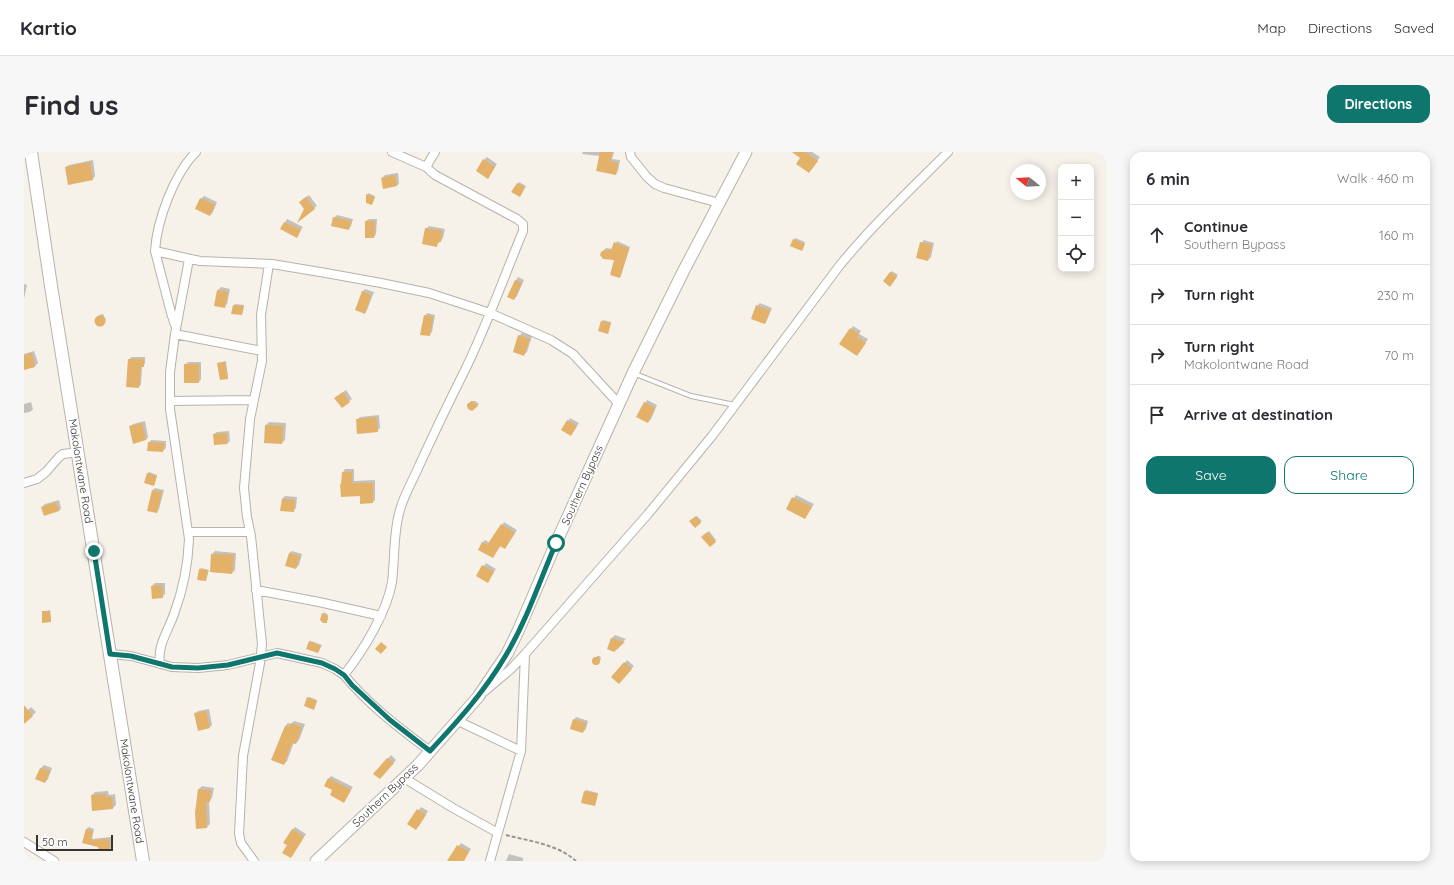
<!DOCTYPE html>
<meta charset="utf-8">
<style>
:root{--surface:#fff;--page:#f7f7f7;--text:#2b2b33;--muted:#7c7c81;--line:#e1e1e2;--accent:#0f766e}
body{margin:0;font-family:Quicksand,sans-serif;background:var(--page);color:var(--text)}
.controls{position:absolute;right:12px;top:12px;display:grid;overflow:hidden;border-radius:8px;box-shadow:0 2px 10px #0003}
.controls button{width:36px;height:36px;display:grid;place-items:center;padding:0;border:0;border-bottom:1px solid var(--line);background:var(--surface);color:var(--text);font:20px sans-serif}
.compass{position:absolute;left:986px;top:12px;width:36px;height:36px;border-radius:50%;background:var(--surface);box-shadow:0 2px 10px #0003;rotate:288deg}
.scale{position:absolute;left:12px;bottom:10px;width:77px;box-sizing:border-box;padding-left:4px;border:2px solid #363431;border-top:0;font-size:11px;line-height:14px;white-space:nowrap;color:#363431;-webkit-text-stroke:3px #fff;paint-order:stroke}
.stop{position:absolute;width:12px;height:12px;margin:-9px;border:3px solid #0f766e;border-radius:50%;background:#fff}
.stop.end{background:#0f766e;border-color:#fff;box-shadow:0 1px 4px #0008}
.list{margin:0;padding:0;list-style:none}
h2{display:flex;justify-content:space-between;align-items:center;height:52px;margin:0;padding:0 16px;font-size:17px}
h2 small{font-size:13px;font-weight:400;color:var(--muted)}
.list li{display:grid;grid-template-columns:26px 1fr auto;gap:12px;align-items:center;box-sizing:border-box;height:60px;padding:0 16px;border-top:1px solid var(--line)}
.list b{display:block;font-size:15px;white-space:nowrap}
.list p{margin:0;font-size:13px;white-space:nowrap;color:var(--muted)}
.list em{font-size:13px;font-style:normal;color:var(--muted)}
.actions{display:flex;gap:8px;padding:12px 16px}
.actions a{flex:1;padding:9px 0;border:1px solid var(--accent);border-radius:12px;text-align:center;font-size:14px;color:var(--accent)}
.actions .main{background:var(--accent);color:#fff}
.icon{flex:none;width:22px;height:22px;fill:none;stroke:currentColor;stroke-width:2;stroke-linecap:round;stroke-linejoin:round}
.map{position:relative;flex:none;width:1082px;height:709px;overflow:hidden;border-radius:12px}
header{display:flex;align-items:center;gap:24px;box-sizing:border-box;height:56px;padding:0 20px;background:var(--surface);border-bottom:1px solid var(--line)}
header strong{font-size:19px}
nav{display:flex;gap:22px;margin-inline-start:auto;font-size:14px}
.intro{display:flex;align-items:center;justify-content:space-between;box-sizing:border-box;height:96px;padding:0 24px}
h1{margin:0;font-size:28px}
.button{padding:10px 18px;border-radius:12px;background:var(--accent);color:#fff;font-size:14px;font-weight:700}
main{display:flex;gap:24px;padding:0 24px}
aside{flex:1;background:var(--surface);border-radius:12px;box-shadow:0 2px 10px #0003}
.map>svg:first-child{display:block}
</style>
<header>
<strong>Kartio</strong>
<nav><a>Map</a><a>Directions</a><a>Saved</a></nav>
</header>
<div class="intro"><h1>Find us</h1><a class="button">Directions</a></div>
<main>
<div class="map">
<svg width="1082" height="709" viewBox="0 0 1082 709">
<rect width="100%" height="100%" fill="#f6f1e9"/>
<path fill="#0003" d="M559,0H590L588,7L596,8L594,19L592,22L576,4L558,2Z
M778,0H788L796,5L787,17L778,6Z
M463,5L473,12L464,26L460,8Z
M69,8L71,24L69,27L42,15L45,13Z
M374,21L375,31L373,34L358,26L361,23Z
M495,30L502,34L497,43L489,40Z
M344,41L351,44L348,52L343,50Z
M285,43L293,54L290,56L281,57L279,47Z
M180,44L193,50L189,60L186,63L177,47Z
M313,63L329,67L327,74L325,77L310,66Z
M263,67L279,75L273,84L257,77Z
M345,67H353L352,82L350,85L342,69Z
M405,74L421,77L419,86L413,93L402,77Z
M771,86L781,90L779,97L767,94Z
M900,88L910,91L907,105L904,108L897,91Z
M593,89L606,95L597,123L595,125L591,107L578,100L582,96L589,97Z
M868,119L874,123L867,132L860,129Z
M494,125L500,128L493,144L490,147L484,145L492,128Z
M0,132L3,133L0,147Z
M197,135L206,137L203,152L200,155L194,138Z
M341,137L350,140L343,158L341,161L338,140Z
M736,151L748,156L743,168L741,171L733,154Z
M211,152L220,153L218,162L210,153Z
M403,161L411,163L408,180L405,183L401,164Z
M79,162L82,168L77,173H75L71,170V168L75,163Z
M579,168L587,170L584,181L578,169Z
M829,174L837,179L835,182L844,187L835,200L827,177Z
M498,181L508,184L503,200L500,202L495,184Z
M10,199L14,211L11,214L1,217L0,202Z
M107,205H121V212L118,214L117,233L114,235L105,208Z
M202,209L204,225L203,226L194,211Z
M164,210H177V227L175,230L161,213Z
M322,238L328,247L325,249L315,243Z
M623,248L633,253L627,267L624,270L621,251Z
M447,249H451L455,252L450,257L446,251Z
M7,250L9,257L6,260L0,261V252Z
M355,263L356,276L353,279L333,268L336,265Z
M546,266L555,271L549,280L538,278Z
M121,269L124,285L122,288L106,275L109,272Z
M245,270L262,271L261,288L258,291L241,290L242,273Z
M205,279L206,289L203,292L190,282L193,280Z
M127,288L142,289V296L139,299L125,291Z
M321,317H330V329L351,328V348L349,350L318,331L319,320Z
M125,320L133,323L130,333L124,321Z
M131,336L140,338L135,357L133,360L129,338Z
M772,343L790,352L781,366L763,357Z
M261,344L273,345L272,356L269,359L258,347Z
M35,348L37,356L35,359L18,355L21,352Z
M673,364L678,369L671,375L667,369Z
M480,370L493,378L483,393H477L469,405L458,391L461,388L466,391Z
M685,379L692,388L686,394L678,385Z
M191,399L212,401L211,418L208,421L187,420L188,402Z
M268,399L278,402L275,413L272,416L265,401Z
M462,411L472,417L463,430L453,424Z
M177,416L185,418L182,428L176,417Z
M131,431H141V442L138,445L128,434Z
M26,458L27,468L26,469L19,460Z
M300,460L304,463L303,470L297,468Z
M591,483L602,487L589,499L584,497L588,486Z
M287,489L298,493L294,500L285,490Z
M573,504H576L577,507L573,512L569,510Z
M603,508L610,514L598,527L601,511Z
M285,545L293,548L290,556L284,546Z
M7,555L12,560L0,571V562Z
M185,557L188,573L185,576L171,562L174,559Z
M552,565L564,569L562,577L559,580L550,568Z
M270,569L281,572L275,588L272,591L270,590L263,609L260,612L261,574L264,571L267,572Z
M367,603L372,608L359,623L351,622Z
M20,613L28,616L24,627L21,630L13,627L17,616Z
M307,624L329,635L320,649L310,638L305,626Z
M178,634L190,636L188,646L185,649L186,672L183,675L175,637Z
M562,638L574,641L571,653L561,639Z
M84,639L85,643L91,642L92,653L89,656L68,643L71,640Z
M397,655L404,659L395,674L385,672Z
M65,675L70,677L68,687L87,685L88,695L86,697L59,690L62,677Z
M271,675L282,682L267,705L264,692L269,677Z
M437,691L447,697L439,708L430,709L426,706Z
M485,702L499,706V709H482Z"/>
<path fill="#e3b168" d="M576,0H589L586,9L594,11L592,23L572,19Z
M768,0H781L794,9L785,21L772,12L776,6Z
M459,7L471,15L464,27L452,19Z
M66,10L69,28L44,33L41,15Z
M371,23L373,34L359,37L357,26Z
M493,31L501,35L496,45L487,40Z
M342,42L351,45L348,53L342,51Z
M282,45L291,57L273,71L280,57L275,50Z
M176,46L191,53L186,64L171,57Z
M309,65L327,69L325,78L307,74Z
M341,69H351L350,86H341Z
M260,70L277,78L273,86L256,77Z
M401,76L418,79L417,90H414L413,95L398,92Z
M769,87L781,92L778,99L766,94Z
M590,90L605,97L596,126L586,123L590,108L579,107L576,103L577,100L580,98H587Z
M896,90L908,93L904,109L892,106Z
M866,120L873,125L866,135L859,129Z
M491,128L498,131L490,148L483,145Z
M193,138L204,140L201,156L190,154Z
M338,139L347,143L341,162L331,158Z
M209,153L220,154L218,163L207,162Z
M732,153L746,159L741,172L727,167Z
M400,163L409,165L406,184L396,183Z
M70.5 169a5.5 5.5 0 1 1 11 0a5.5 5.5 0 1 1-11 0Z
M577,169L587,171L584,182L574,179Z
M826,176L835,182L833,185L842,191L833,204L815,192Z
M494,183L506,187L500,204L489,200Z
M8,201L11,215L0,218V203Z
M104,207H120V215H117L115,236L102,235Z
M201,210L204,227L196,228L193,211Z
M160,212H175V231H160Z
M319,240L326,250L318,256L310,246Z
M448,249L454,254L448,259L444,257L443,254V252Z
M620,250L631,256L624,271L612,265Z
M352,265L354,280L333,282L332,267Z
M543,268L553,274L547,284L537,278Z
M118,271L122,288L109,292L105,274Z
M241,273L259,274L258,292L240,291Z
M203,281V292L190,293L189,282Z
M124,290L140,291L139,300L123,299Z
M318,320H328V331H349V351L336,352V344L317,345L316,332H317Z
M123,321L133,324L130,334L120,331Z
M128,338L138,340L133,361L123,359Z
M768,345L788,355L781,367L762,357Z
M258,347L271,348L270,360L256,359Z
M32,350L35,359L20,364L17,355Z
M672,364L677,371L671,376L665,369Z
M477,372L491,381L481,397L476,394L469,406L454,398L458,390L463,393Z
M683,380L692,390L686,395L677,385Z
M265,401L276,404L272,417L261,414Z
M187,402L210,403L208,422L186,420Z
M458,413L470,420L464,431L452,424Z
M175,417L184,418L182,429L173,428Z
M138,433L139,446L128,447L127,434Z
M18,459H26L27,470L18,471Z
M298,461L304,464L303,471H299L296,468Z
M587,486L601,490L590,500L583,497Z
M285,489L297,494L294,501L282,497Z
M357,490L363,495L357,502L351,497Z
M568 509a4 4 0 1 1 8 0a4 4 0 1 1-8 0Z
M600,510L608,517L595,532L587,525Z
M283,545L293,549L290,558L280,554Z
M0,553L9,564L0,572Z
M182,559L186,576L174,579L170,561Z
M549,567L562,571L559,581L546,577Z
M267,571L278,575L272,592L268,591L260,613L247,608L261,574L265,575Z
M363,606L370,611L356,627L349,622Z
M16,616L26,619L21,631L11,627Z
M304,626L327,638L320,651L306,643L308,638L300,634Z
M174,637L187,638L186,650H182L183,676L172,677L171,661Z
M560,639L574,642L571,654L557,651Z
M82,642V645H88L89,657L68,659L67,643Z
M393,657L402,663L392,678L383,672Z
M62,677L69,679L67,688L85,687L86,698L75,699L74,695L58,691Z
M268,677L280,685L267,706L258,701L263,693L259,691Z
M433,693L445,700L440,709H423Z"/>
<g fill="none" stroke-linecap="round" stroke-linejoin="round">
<defs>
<path id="service" d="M609,221L667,244L711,253"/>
<path id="minor" d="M172,0C150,22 133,68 131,99L176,109L248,112L302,121L357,131L405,141L448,155L466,161L527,188L549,202L594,251
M368,0L402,15L411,23L493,67L499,72V79C480,125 463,173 441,218C425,250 410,281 395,314C389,328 380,343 376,358C369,380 371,407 368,430C363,460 339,499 320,523C345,553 375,576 406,599
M606,0L607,5L623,25L631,32L640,36L695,51
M402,15L411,0
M131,99L147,161L151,173
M151,182L238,199
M146,249L230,248
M0,331L13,327L22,320L35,305L39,302L55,300
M164,380H226
M232,438L295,450L357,464
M86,502L107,504L148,515L174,516L204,513L253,501L298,511L311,517L320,523
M136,512C133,494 144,479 150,462C159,438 164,413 165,387L146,257V220L151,182L165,107
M461,539L487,517L501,502L624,362L688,284L816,113C849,73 887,37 924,0
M434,569L497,599
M380,626L429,656L474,681
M0,690L30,709
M230,709L217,691L215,682L219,604L236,511L238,492L227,384L223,365L220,336L226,267L238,209L237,163L245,112
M466,709L497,599L501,502"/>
<path id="tertiary" d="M292,709L394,613L454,545L483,502L495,477L532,391L609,221L660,118L722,0"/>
<path id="secondary" d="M7,0L27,134L119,709"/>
</defs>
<use href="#service" stroke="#b7b2aa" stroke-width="6"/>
<use href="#minor" stroke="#b7b2aa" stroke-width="10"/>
<use href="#tertiary" stroke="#b7b2aa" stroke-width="13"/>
<use href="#secondary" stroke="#b7b2aa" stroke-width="14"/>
<path stroke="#999690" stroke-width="2" stroke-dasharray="4 2" stroke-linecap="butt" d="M482,683C505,689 533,692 552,709"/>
<use href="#service" stroke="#fff" stroke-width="4"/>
<use href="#minor" stroke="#fff" stroke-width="8"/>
<use href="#tertiary" stroke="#fff" stroke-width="11"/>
<use href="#secondary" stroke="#fff" stroke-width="12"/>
</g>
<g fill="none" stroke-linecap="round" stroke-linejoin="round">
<path stroke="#0f766e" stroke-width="5" d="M70,399L86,502L107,504L148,515L174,516L204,513L253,501L298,511L311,517L320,523L328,533L366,568L406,599C434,569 461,539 482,503C503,468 516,428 532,391"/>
</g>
<g text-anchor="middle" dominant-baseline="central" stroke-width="3.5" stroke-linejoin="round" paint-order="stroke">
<g font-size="11" fill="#363431" stroke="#fff">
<text transform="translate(57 319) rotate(81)">Makolontwane Road</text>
<text transform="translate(558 333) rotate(-66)">Southern Bypass</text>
<text transform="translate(108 639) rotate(81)">Makolontwane Road</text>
<text transform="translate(361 643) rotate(-44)">Southern Bypass</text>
</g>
</g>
</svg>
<div class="controls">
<button>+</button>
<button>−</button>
<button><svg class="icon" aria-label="locate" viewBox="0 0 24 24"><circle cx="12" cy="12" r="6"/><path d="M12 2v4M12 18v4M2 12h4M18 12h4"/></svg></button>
</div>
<svg class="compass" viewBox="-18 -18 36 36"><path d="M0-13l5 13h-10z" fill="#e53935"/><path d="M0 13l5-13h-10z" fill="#7c7c81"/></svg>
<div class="scale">50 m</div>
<div class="stop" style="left:532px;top:391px"></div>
<div class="stop end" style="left:70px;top:399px"></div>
</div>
<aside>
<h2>6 min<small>Walk · 460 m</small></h2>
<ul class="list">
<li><svg class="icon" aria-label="ahead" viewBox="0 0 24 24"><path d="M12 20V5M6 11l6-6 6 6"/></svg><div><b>Continue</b><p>Southern Bypass</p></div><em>160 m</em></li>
<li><svg class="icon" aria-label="right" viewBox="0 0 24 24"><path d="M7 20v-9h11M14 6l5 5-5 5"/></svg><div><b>Turn right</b></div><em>230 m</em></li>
<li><svg class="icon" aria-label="right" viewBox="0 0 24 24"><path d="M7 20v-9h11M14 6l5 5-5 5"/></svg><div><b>Turn right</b><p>Makolontwane Road</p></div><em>70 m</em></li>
<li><svg class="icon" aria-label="arrive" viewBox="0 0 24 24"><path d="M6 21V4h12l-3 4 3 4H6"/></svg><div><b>Arrive at destination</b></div></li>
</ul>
<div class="actions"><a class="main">Save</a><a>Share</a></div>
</aside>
</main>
